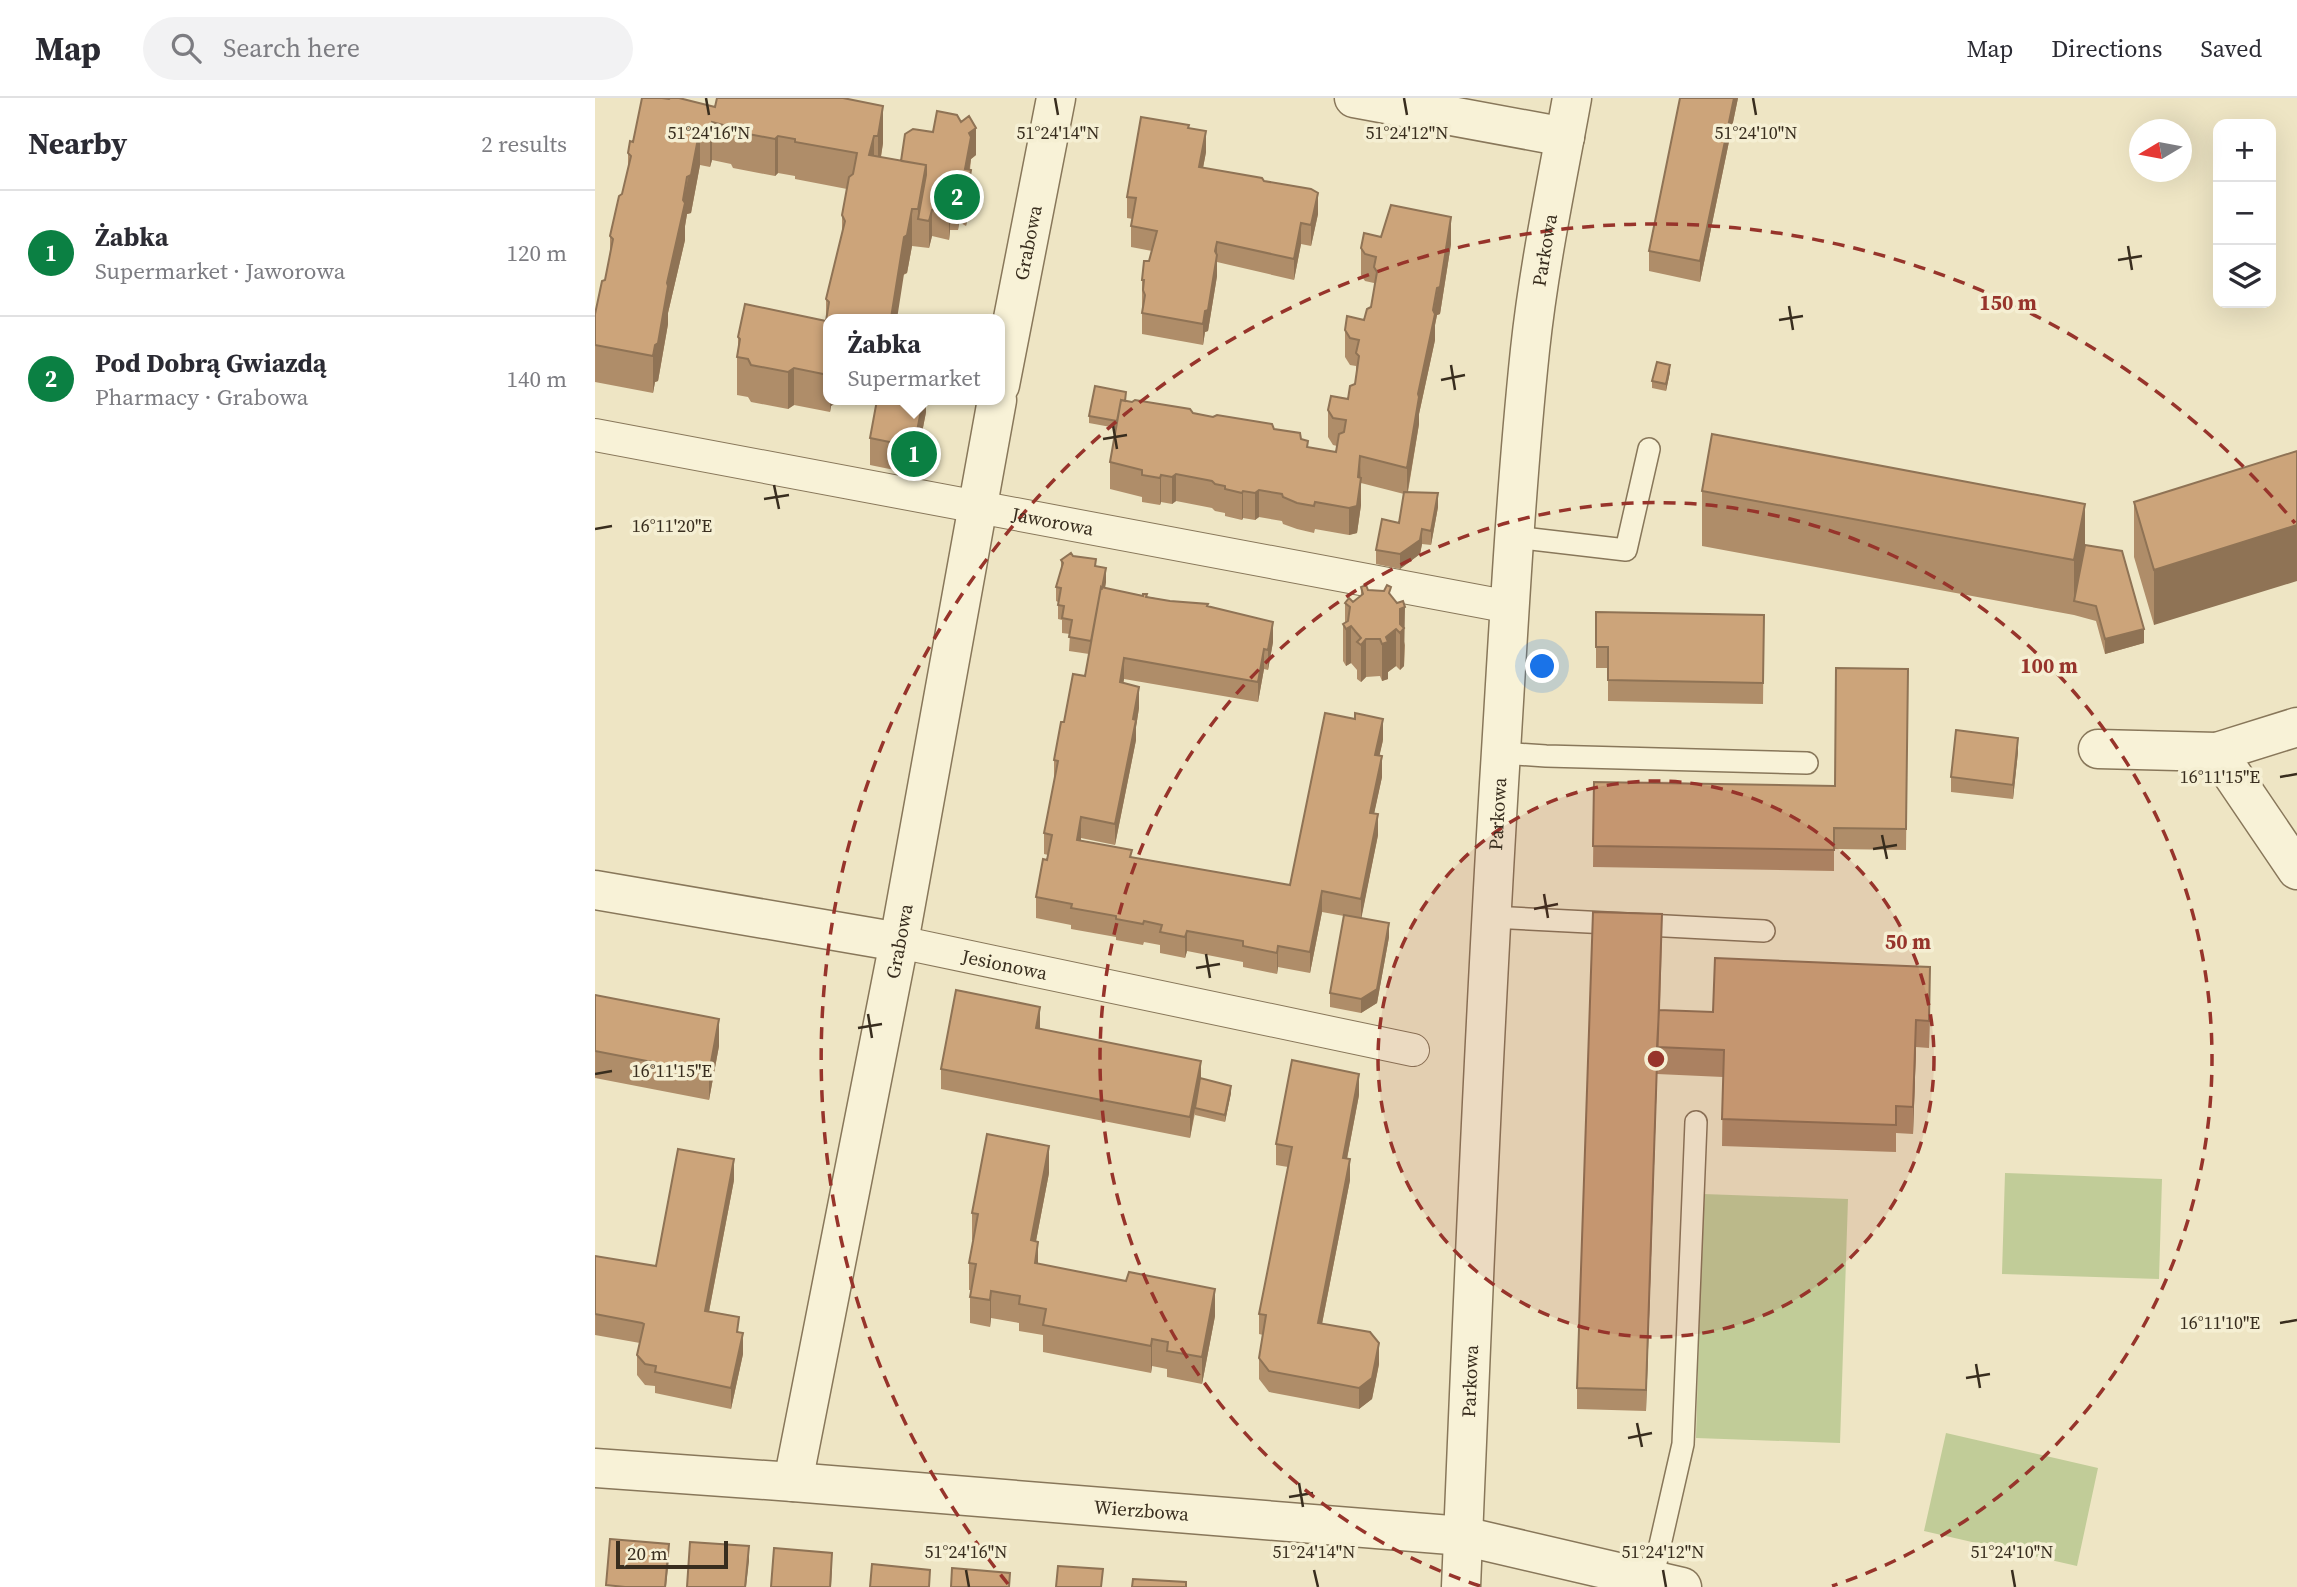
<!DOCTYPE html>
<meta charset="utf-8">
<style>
:root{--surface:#fff;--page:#f2f2f3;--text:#2b2b33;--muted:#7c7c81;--line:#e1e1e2;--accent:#0b8043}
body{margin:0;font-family:"Source Serif 4",serif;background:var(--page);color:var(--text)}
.controls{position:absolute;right:21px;top:21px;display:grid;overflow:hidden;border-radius:14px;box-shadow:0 7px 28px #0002}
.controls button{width:63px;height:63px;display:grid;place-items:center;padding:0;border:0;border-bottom:2px solid var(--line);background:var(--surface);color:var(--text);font:35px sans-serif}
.compass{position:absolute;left:1534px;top:21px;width:63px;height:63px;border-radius:50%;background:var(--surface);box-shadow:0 7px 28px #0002;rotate:260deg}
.scale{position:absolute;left:21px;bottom:18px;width:112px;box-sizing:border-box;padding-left:7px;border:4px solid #382d1e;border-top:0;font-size:19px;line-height:24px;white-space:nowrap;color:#382d1e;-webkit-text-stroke:5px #f5efd3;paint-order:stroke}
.you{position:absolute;left:948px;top:569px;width:24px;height:24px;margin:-18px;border:5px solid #fff;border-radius:50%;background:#1a73e8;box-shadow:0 0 0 10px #1a73e833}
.badge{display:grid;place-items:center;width:46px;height:46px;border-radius:50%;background:var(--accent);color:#fff;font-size:23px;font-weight:700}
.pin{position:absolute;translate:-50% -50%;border:4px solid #fff;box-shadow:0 2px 7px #0006}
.popup{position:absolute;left:228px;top:216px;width:182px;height:91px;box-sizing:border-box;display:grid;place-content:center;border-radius:14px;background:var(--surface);filter:drop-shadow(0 2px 5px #0005);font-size:23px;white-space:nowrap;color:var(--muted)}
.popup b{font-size:26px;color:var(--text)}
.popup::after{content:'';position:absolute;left:50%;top:100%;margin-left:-14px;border:14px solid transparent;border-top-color:var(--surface)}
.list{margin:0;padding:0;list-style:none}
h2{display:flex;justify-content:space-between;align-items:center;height:91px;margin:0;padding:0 28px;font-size:30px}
h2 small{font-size:23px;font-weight:400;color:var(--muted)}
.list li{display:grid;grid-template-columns:46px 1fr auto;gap:21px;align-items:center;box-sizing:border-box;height:126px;padding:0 28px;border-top:2px solid var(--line)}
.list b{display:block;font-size:26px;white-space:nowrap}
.list p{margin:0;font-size:23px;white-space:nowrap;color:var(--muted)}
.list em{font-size:23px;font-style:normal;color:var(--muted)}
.icon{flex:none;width:38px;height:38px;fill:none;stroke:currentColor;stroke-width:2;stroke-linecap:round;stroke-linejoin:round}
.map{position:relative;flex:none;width:1702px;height:1489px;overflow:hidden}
header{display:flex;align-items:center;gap:42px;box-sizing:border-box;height:98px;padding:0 35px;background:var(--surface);border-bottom:2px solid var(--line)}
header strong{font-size:33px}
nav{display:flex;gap:38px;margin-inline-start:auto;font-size:24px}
.search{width:490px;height:63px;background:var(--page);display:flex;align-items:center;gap:18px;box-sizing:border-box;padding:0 24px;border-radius:38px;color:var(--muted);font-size:26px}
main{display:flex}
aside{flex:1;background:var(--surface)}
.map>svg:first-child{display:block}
</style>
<header>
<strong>Map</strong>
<div class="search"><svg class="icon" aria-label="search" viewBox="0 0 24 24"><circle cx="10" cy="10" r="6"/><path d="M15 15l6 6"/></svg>Search here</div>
<nav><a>Map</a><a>Directions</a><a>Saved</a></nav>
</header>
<main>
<aside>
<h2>Nearby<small>2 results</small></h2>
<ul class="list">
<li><span class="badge">1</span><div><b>Żabka</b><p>Supermarket · Jaworowa</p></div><em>120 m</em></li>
<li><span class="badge">2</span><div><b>Pod Dobrą Gwiazdą</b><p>Pharmacy · Grabowa</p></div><em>140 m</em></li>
</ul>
</aside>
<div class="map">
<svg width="1702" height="1489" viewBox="0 0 1702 1489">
<rect width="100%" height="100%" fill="#eee5c4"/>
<path fill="#c1cc98" d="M1410,1075L1567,1081L1564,1181L1407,1176Z
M1108,1096L1253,1101L1245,1345L1101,1340Z
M1351,1335L1503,1370L1482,1468L1329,1433Z"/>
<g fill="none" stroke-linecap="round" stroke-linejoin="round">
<defs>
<path id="service" d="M920,439L1031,452L1054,351
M906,655L951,658L1212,665
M896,819L1169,833
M1057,1482L1088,1346L1101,1024"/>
<g id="pedestrian">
<path id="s1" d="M0,337L915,509"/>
<path id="s2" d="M304,844L818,952"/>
</g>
<g id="minor">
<path d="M759,0L970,39"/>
<path id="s3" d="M405,287L461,0"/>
<path d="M1702,629L1622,654L1702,772"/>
<path d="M1503,651L1622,654"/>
<path d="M0,792L304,844"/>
<path id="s4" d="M0,1370L198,1384L868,1438L1087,1489"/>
<path id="s5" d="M198,1384L304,844L402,302"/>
<path id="s6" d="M866,1489C877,1221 888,954 904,686C913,542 920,396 935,252C944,167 962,83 977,0"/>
</g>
</defs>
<use href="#service" stroke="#88775a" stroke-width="24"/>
<use href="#pedestrian" stroke="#88775a" stroke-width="34"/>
<use href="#minor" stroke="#88775a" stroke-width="41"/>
<use href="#service" stroke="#f8f2d7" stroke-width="21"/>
<use href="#pedestrian" stroke="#f8f2d7" stroke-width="32"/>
<use href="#minor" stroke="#f8f2d7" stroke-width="38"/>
</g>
<path fill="#af8d69" d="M250,0V1L288,8V45L286,59L306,63L381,57L376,61L375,72L376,99L371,128L364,124L363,132H355L354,142L337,138L334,150L317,148L312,175L233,221V302H243L242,304L236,308L235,314L199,307L193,311L156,304L153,299L142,297V259L143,252V239L231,223V201L247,135V117L252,91L200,81V78L183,75L180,78L138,70L136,66L117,62L115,69L105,67L96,115L92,116L90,128V142L73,215V226L63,283L60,284L58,295L0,284V216L10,182L15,157V138L27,96L33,72V55L38,44L120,9Z
M1085,0H1143L1105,184L1054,173V153Z
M594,31L611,54L608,70L669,83L723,116L716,148L706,146L699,182L622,164V178L613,233L610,234L608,247L547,236V182L557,153L536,149V128L538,121L532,120V99Z
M786,139L856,146L845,216L842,217L840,227V242L824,316V326L813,394L843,409L836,447L827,446L825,456L805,471L781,466V452L804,425L809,396L766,385V407L762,435L754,437L720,431L719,435L702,431L688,426L687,423L664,419L660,422L648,420L647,422L630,418V415L620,413L617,410L581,403L577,406L566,404L565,407L547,404V399L515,391V364L521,330L494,325V318L531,303L679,331L706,341L713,349L741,354L742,348L738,347L733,339V312L753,301L760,286L761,278V268L755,267L750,259V232L769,222L776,209L779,193V185L770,183L766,177V150Z
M1075,274L1071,293L1057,290V283Z
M331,302V314L319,376L275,367V340Z
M1702,353L1559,527L1539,459V404Z
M1107,393L1490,447L1549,545L1510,556L1501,523L1479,517L1107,448Z
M478,458L501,468L511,484L510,490L575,503L613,509L678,544L673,572L669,571L663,604L529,581L528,585L544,610L541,629V642L520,747L486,740V742L537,759L695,787L788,642L784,658L787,679L779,715L783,737L766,820L794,839L782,905L766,915L735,909V895L749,818L727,814L715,875L683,869L682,876L648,869V864L592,853L590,860L565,855V847L549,844L548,847L521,842V839L476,831V827L441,820V799L453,757L449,756V735L459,683V662L469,624L490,578L494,556L474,553L475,536L467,535V522L463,521V504L461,503V489L466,471V462Z
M766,489L773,492L796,498L810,547L809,568L805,572L801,568L793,574V581L787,583L785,578L771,579L766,584L762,581V572L756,565L751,568L748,563V526L750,525V505L758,504L766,497Z
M1001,514L1169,517L1168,606L1013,603V570H1001Z
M1313,571L1311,752L1239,751V773L998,769L999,684L1240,688Z
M1423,654L1418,701L1356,694V679Z
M1067,837L1065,912L1118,914L1335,895L1334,950L1321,949L1318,1036L1301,1035V1054L1127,1048L1128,979L1062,976L1051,1313L982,1311V1290Z
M0,897L124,948L114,1002L0,980Z
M445,931L606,981L636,995L630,1024L600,1017V1015L595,1040L346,991V971Z
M764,997L752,1061L755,1082L727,1226L784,1266L777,1301L764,1311L674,1294L664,1281V1260L668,1237L664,1236V1216L693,1069L681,1067V1046Z
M454,1075L441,1143L443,1166L620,1218L607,1286L572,1279V1271L557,1268L556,1275L448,1254V1237L424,1233V1225L396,1220L395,1229L375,1225V1199L376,1192H374V1165L379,1142H377V1115Z
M139,1082L114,1214L144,1234L148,1256L136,1311L60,1295V1288L50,1287L42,1277V1257L45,1245L0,1237V1158L61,1168Z"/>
<path fill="#8f7355" d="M1139,0H1143L1105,184V163Z
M288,8V45L283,76V38Z
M117,24V62L115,69V31Z
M105,30V67L96,115L92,116L90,128V142L73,215V226L63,283L60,284L58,295V258L88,102Z
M381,30V57L376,61L370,98V71L374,35Z
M611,33V54L604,90V69Z
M183,38V75L180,78V41Z
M279,38V75L274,57Z
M331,67V104L323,121V111Z
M376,72V99L371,128V101Z
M723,95V116L716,148V127Z
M364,97V124L363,132V105Z
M355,105V132L354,142V115Z
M317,111V148L312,175L309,176L302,221H293L309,139Z
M337,112V138L334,150V123Z
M856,119V146L845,216L842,217L840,227V242L824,316V326L812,397V370L823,296Z
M706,125V146L699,182V161Z
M622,144V178L613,233L610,234L608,247V226Z
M1075,267V274L1071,293V286Z
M199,270V307L193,311V274Z
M235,302H243L242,304L236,308L235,314Z
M328,302H331V314L319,376V349Z
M765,358L766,407L762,435L754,437V410L763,379Z
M581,376V403L577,406V379Z
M566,377V404L565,407V380Z
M664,392V419L660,422V395Z
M648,393V420L647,422V395Z
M843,395V409L836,447V433Z
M1490,406V461L1479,503V462Z
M1702,427V483L1559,527V472Z
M827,431V446L825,456L805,471V456Z
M511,470V484L497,557V543Z
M810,509L809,568L805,572V511Z
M678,524V544L673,572V552Z
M756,528V565L751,568V531Z
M801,531V568L793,574V581L787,583V546L791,539Z
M1549,531V545L1510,556V541Z
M771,541V579L766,584V547Z
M669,551V571L663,604V584Z
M529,560V581L525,605V584Z
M544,589V610L541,629V642L520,747V726Z
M788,621V642L780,678V657Z
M1423,640V654L1418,701V687Z
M787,658V679L775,735V715Z
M783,716V737L766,822V801Z
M486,719V740L482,762V742Z
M727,793V814L715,875V854Z
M794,825V839L782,905L766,915V901Z
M592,833V853L590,860V839Z
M683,848V869L682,876V855Z
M1335,869V895L1334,950V923Z
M445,909V930L441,951V930Z
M124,921V948L114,1002V975Z
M1321,922V949L1318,1036V1009Z
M606,963V984L600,1010L595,1040V1019Z
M1062,965V976L1051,1313V1292Z
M764,976V997L748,1081V1060Z
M636,988V995L630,1024V1017Z
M454,1048V1075L436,1169V1142Z
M139,1061V1082L110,1234V1213Z
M755,1061V1082L723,1246V1225Z
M443,1144V1171L440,1165Z
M620,1191V1218L607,1286V1259Z
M396,1193V1220L395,1229V1202Z
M148,1235V1256L136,1311V1290Z
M557,1241V1268L556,1275V1248Z
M784,1245V1266L777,1301L764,1311V1290Z
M74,1446V1460L71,1489H70Z
M154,1448V1463L151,1489H150Z
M237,1455V1470L236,1489H235Z"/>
<path fill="#cca47a" stroke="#8f7355" stroke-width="2" d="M47,0H67L74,1L75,0H84L120,9L122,0H248L288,8L283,38H279L274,57L331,67L323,111H317L312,137L309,139L296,220L293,221H233V277L199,270L193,274L156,267L153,261L142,259L145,241L143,239L150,206L231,223L234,204L231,201L250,123L247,117L254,79L258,76L262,55L200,44V41L183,38L180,41L138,33L136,29L117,24L115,31L105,30L96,77L92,79L88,102L90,105L72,185L73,188L63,245L60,247L58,258L0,247V216L7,183L10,182L18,141L15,138L24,98L27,96L36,58L33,55L35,43L38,44Z
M1085,0H1139L1105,163L1054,153Z
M342,13L362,17L366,24L374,18L381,30L374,35L376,39L370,71L376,72L371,101L364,97L363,105H355L354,115L337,112L334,123L323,121L331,77V67L306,63L310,36L318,31L338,34Z
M546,19L594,27L593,30L611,33L604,69L667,80L669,83L716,91L723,95L716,127L706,125L699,161L622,144L620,153L622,157L613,212L610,213L608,226L547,215L550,197L548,192L549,182H547L549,163H554L562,133L536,128L541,100L532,99Z
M796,107L856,119L845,189L842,190L838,212L840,216L823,296L824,299L812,370L765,358L763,379L766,380L762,408L754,410L720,404L719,408L702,405L688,399L687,396L664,392L660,395L648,393L647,395L630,391V388L620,386L617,383L581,376L577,379L566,377L565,380L547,377V372L515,364L526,302L537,304L540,302L595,311L598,315L618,319L622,317L677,326L679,331L705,335L706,341L713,343L712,349L741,354L744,336L749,334L751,322L738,320L733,312L736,298L753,301L755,288L760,286L764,258L761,255L764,242L755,240L750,232L752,218L769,222L772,211L776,209L782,174L779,169L781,159L770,156L766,150L769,135L786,139Z
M1062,264L1075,267L1071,286L1057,283Z
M500,288L531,294L530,303L526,302L522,323L494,318Z
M282,302H328L319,349L275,340Z
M1117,336L1490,406L1479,462L1107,393Z
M1702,353V427L1559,472L1539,404Z
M809,394L843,395L836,433L827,431L825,442L805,456L781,452L787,421L804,425Z
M1490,447L1527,453L1549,531L1510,541L1501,508L1479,503Z
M476,455L478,458L501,461L500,468L511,470L507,490L506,489L496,543L474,539L477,522L467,520L469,508L463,507L466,490L461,489L468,465L466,462Z
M771,487L773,492L789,493L792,487L796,489L794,495L802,505L808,503L810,509L805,511V526L809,530L805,535L801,531L791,539L793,544L787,546L785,541H771L766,547L762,544L766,540L756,528L751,531L748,526L753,523L755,509L750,505L754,500L758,504L768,496L766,489Z
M506,489L548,498V496H552L551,499L575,503L613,506L612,508L678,524L673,552L669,551L663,584L529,560L525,584L544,589L538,621L541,622L520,726L486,719L482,742L537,752L535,759L695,787L730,615L760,621V615L788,621L780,657L787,658L775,715L783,716L766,801L727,793L715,854L683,848L682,855L648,848V843L592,833L590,839L565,834L567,827L549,823L548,826L521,821V818L476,810L477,806L441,799L448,761L452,762L457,737L449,735L463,663L459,662L466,624H469L478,576L490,578Z
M1001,514L1169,517L1168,585L1013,582V549H1001Z
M1241,570L1313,571L1311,731L1239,730V752L998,748L999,684L1240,688Z
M1361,632L1423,640L1418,687L1356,679Z
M998,814L1067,816L1051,1292L982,1290Z
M749,817L794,825L782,891L766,901L735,895Z
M1120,860L1335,869L1334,923L1321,922L1318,1009L1301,1008V1027L1127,1021L1129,952L1062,949L1064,912L1118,914Z
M361,892L445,909L441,930L606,963L595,1019L346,971Z
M0,897L124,921L114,975L0,953Z
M697,962L764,976L748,1060L755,1061L723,1225L775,1234L784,1245L777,1280L764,1290L674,1273L664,1260L671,1217L664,1216L697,1049L681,1046Z
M605,980L636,988L630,1017L600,1010Z
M392,1036L454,1048L436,1142L443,1144L440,1165L531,1183L534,1174L620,1191L607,1259L572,1253L573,1244L557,1241L556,1248L448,1227L451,1211L424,1206L425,1198L396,1193L395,1202L375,1199L381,1166L374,1165L383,1116L377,1115Z
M83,1051L139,1061L110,1213L144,1219L142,1234L148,1235L136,1290L60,1274L61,1268L50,1266L42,1257L49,1226L47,1225L0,1216V1158L61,1168Z
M15,1441L74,1446L70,1489H30L11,1487Z
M95,1444L154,1448L150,1489H92Z
M179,1450L237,1455L235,1489H176Z
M277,1466L335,1472L334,1489H275Z
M463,1468L508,1471L506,1489H461Z
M357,1470L415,1475L414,1489H356Z
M538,1481L591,1484V1489H537Z"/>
<path fill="none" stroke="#382d1e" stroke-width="2.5" d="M111,0L114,17M460,0L463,17M809,0L812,17M1158,0L1161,17M1533,148L1537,172M1523,162L1547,158M1194,208L1198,232M1184,222L1208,218M856,267L860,292M846,282L870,277M518,327L522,351M508,341L532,337M179,387L184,411M169,401L194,397M0,431L17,428M1685,679L1702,676M1287,737L1292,761M1278,751L1302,747M949,796L953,820M939,811L963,806M611,856L615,880M601,870L625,866M273,916L277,940M263,930L287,926M0,976L17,973M1685,1225L1702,1222M1381,1266L1385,1290M1371,1280L1395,1276M1042,1325L1047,1349M1033,1340L1057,1335M704,1385L708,1409M694,1399L718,1395M371,1472L374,1489M719,1472L723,1489M1068,1472L1071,1489M1417,1472L1420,1489"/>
<circle cx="1061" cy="961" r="278" fill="#97342b" fill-opacity=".12"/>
<g fill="none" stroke="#97342b" stroke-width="3.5" stroke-dasharray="12 9">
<circle cx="1061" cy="961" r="278"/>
<path d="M885 1488A556 556 0 1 1 1237 1488"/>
<path d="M413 1486A834 834 0 0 1 1700 425"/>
</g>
<g text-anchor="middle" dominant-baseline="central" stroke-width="7" stroke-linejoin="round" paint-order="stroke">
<g font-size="19" fill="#382d1e" stroke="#f5efd3">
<text stroke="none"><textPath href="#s3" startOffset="145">Grabowa</textPath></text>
<text stroke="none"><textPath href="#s6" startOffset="1340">Parkowa</textPath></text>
<text stroke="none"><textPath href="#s1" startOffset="466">Jaworowa</textPath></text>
<text stroke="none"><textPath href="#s6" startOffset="774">Parkowa</textPath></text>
<text stroke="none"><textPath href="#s5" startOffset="551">Grabowa</textPath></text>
<text stroke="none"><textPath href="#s2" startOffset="108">Jesionowa</textPath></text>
<text stroke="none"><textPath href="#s6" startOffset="206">Parkowa</textPath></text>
<text stroke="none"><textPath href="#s4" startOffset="548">Wierzbowa</textPath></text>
</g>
</g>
<g font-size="18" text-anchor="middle" fill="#382d1e" stroke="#f5efd3" stroke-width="7" stroke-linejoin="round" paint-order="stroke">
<text x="114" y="41">51°24'16"N</text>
<text x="463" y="41">51°24'14"N</text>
<text x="812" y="41">51°24'12"N</text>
<text x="1161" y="41">51°24'10"N</text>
<text x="77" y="434">16°11'20"E</text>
<text x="1625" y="685">16°11'15"E</text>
<text x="77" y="979">16°11'15"E</text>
<text x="1625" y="1231">16°11'10"E</text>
<text x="371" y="1460">51°24'16"N</text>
<text x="719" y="1460">51°24'14"N</text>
<text x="1068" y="1460">51°24'12"N</text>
<text x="1417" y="1460">51°24'10"N</text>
</g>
<circle cx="1061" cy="961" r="10" fill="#97342b" stroke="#f5efd3" stroke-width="3.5"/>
<g font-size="21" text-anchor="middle" font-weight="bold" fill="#97342b" stroke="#f5efd3" stroke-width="7" stroke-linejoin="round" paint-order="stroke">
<text x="1413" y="212">150 m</text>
<text x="1454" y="575">100 m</text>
<text x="1313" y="851">50 m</text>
</g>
</svg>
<div class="controls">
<button>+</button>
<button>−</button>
<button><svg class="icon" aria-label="layers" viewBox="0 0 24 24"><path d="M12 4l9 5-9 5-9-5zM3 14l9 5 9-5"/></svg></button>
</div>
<svg class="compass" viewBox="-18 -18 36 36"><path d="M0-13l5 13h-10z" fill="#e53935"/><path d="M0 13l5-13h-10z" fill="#7c7c81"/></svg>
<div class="scale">20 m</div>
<div class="you"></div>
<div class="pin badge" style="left:319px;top:356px">1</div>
<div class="popup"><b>Żabka</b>Supermarket</div>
<div class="pin badge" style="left:362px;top:99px">2</div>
</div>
</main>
